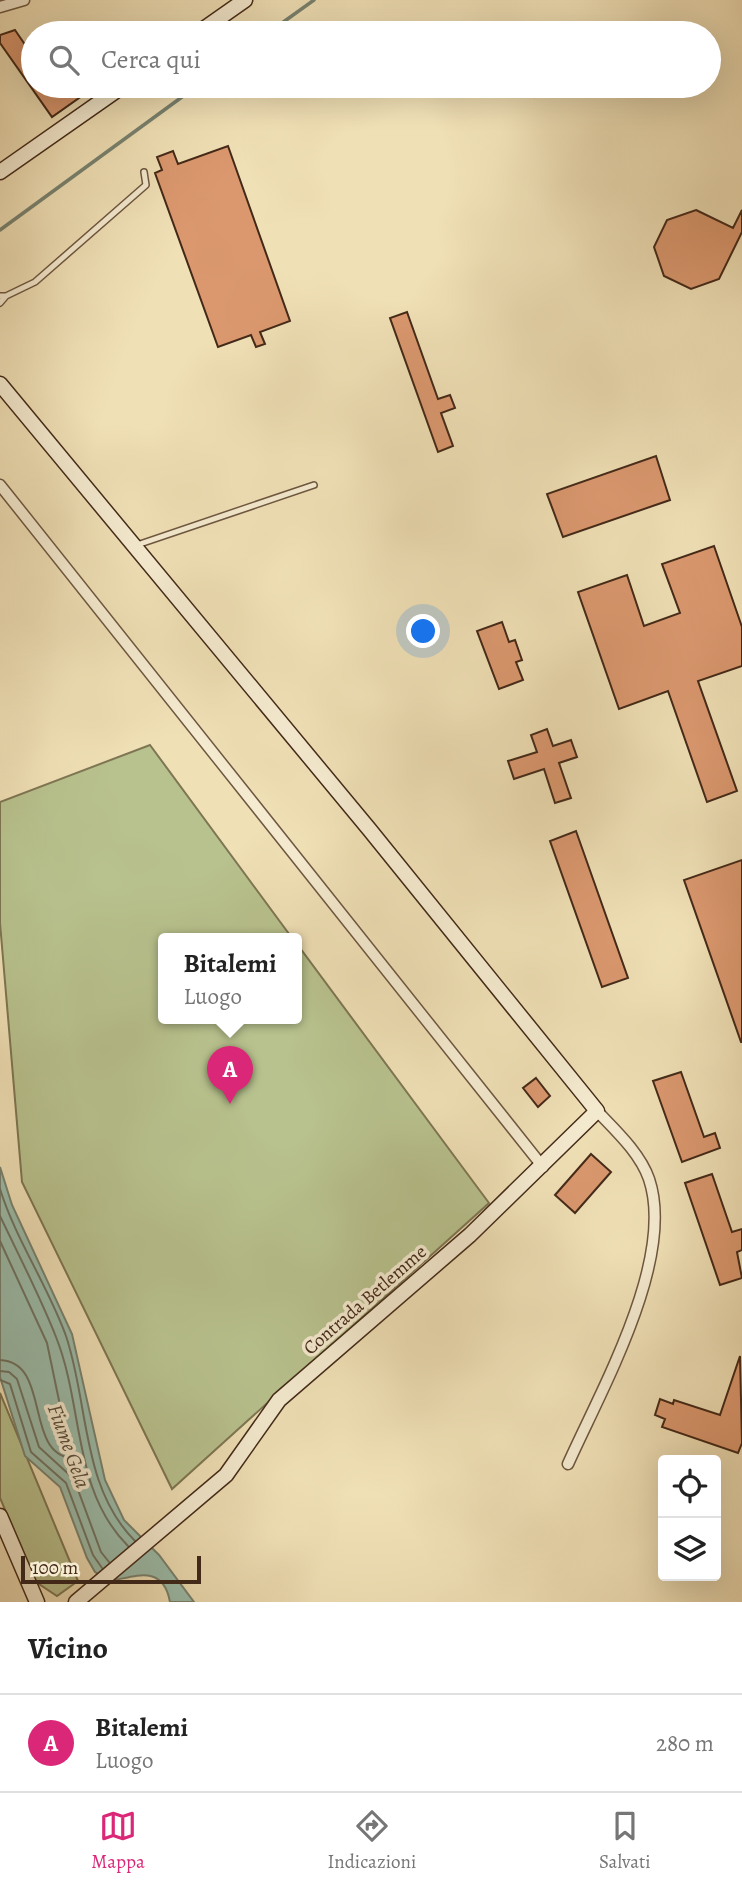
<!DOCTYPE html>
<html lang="it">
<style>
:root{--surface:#fff;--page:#f6f6f6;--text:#222;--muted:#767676;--line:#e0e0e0;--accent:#db2777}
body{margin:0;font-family:Alegreya,serif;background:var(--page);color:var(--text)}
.controls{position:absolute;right:21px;bottom:21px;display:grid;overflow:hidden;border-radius:7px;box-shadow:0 7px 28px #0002}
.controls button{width:63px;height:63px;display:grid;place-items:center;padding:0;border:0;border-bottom:2px solid var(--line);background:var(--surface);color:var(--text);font:35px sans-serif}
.scale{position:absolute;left:21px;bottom:18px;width:180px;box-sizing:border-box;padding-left:7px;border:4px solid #432918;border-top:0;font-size:19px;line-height:24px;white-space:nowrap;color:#432918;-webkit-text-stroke:5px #f5ebd0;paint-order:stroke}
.you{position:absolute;left:424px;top:632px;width:24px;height:24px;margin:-18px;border:5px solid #fff;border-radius:50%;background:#1a73e8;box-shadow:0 0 0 10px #1a73e833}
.badge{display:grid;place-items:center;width:46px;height:46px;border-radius:50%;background:var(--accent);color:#fff;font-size:23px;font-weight:700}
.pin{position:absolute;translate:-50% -58px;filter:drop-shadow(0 2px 4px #0008)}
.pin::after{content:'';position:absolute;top:37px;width:24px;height:21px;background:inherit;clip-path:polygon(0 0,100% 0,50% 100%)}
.popup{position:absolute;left:158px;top:933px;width:144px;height:91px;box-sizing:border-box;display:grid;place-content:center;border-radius:7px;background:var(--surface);filter:drop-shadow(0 2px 5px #0005);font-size:23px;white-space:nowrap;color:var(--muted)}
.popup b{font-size:26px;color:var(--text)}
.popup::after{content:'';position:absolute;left:50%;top:100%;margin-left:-14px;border:14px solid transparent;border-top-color:var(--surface)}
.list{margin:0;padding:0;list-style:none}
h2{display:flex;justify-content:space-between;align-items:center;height:91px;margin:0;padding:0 28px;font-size:30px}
h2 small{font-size:23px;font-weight:400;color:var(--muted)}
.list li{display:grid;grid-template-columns:46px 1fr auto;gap:21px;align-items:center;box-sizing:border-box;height:98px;padding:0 28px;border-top:2px solid var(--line)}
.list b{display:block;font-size:26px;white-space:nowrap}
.list p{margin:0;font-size:23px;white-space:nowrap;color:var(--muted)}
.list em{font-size:23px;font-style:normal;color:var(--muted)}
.icon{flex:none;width:38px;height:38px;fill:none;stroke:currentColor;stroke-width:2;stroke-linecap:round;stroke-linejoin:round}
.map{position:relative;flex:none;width:742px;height:1602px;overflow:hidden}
.search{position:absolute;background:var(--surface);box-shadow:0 7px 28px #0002;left:21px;right:21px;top:21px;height:77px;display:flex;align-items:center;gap:18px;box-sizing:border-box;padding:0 24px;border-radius:38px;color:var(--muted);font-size:26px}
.sheet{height:189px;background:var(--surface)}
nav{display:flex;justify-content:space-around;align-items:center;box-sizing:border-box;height:98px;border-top:2px solid var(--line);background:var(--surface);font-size:19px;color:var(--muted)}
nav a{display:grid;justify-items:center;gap:4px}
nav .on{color:var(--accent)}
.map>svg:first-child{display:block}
</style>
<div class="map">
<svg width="742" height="1602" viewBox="0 0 742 1602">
<rect width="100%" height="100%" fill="#f0e0b6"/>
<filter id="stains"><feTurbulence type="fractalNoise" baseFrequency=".00286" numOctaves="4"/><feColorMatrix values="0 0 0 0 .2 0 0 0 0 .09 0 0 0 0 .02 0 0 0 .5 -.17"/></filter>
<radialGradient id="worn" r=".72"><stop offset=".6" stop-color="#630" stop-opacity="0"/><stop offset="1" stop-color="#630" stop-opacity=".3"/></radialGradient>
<path fill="#b8c28e" stroke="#7e7653" stroke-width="2" d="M150,745L292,938H163V1018H296L297,944L489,1203L172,1489L22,1182L0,923V802Z
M0,1393L78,1581L57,1596L36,1582L0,1498Z"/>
<path fill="#9bbdab" stroke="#788270" stroke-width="2" d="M0,1167L12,1205L72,1334L105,1480L124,1520L159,1555L194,1602H170C163,1563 134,1577 110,1581L95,1572L87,1558L60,1487L25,1456L0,1377Z"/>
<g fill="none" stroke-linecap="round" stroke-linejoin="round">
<path stroke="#6f7362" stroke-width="2" d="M0,1189C16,1240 48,1286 66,1336C89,1404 81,1487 135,1541
M0,1216C19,1256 40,1296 56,1337C84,1407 72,1490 128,1546
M0,1241L47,1343L71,1458C24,1452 51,1362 0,1360
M0,1371L9,1372L17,1379L39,1447L74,1479L101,1552L109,1562
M0,1380L10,1384L31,1452L66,1483L93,1555L102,1568"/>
<path stroke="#788270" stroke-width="3.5" d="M268,33L314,0
M0,230L197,86"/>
</g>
<path fill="#db986f" stroke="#432918" stroke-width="2" d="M15,30L26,46L33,44V86H96L52,117L0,43V35Z
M531,86H562L535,97Z
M228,146L290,321L260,332L265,344L256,347L251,335L218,347L155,173L162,170L157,157L173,151L178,164Z
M696,210L733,228L742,210V232L719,279L691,289L664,276L654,247L667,220Z
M407,312L438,399L450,395L455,408L441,413L453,446L438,452L390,318Z
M656,456L670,500L563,537L547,494Z
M714,546L742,627V666L698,681L737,791L707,802L668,691L619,709L578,592L627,575L644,626L680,613L662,564Z
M502,622L509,642L515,640L522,660L516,662L523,680L499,689L477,631Z
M547,729L553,746L571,740L577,757L559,763L571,798L555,803L544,769L514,779L508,761L537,752L531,735Z
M576,831L628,978L602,987L550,841Z
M742,860V1042H741L684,880Z
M681,1072L704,1137L715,1133L720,1148L682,1162L653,1081Z
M536,1078L550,1096L538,1107L523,1088Z
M591,1154L611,1172L575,1213L555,1195Z
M712,1174L732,1232L742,1229V1250L737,1252L742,1278L720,1285L685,1183Z
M740,1356L742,1443L738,1453L662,1427L665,1419L655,1415L660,1399L673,1404L674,1400L720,1415Z"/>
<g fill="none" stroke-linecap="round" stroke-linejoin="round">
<defs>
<path id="lane" d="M0,296H6L0,303
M6,296L35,282L146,185L144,172
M137,545L314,485"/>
<path id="street" d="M0,7L24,0
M0,485L543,1167
M568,1464C601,1390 676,1259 649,1179C640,1153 616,1131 597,1111"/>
<path id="secondary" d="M198,33L245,0
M0,172L123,86
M0,384L369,829L597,1111L470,1235L279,1400L226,1475L76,1602
M0,1516L37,1602"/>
</defs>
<use href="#lane" stroke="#6e5740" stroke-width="8"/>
<use href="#street" stroke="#6e5740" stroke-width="13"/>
<use href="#secondary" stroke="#432918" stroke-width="17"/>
<use href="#lane" stroke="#f5ebd0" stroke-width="5"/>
<use href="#street" stroke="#f5ebd0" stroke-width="10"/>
<use href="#secondary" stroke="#f5ebd0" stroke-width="14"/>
</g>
<g text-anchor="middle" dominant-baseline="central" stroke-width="7" stroke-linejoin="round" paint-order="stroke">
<g font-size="19" fill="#432918" stroke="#f5ebd0">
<text transform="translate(365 1300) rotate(-41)">Contrada Betlemme</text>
</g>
<g font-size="21" font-style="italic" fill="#594e3d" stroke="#f5ebd0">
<text transform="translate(69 1446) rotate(70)">Fiume Gela</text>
</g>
</g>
<rect width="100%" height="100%" filter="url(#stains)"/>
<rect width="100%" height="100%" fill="url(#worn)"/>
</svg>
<div class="controls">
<button><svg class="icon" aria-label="locate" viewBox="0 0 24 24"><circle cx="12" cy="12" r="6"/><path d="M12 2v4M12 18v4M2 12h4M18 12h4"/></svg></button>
<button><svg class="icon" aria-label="layers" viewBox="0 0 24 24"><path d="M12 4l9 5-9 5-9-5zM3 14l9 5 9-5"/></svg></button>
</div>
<div class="scale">100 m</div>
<div class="you"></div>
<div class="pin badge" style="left:230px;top:1104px">A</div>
<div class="popup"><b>Bitalemi</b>Luogo</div>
<div class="search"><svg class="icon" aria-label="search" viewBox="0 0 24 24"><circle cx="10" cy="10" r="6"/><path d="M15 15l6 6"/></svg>Cerca qui</div>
</div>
<section class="sheet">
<h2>Vicino<small></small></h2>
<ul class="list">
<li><span class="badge">A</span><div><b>Bitalemi</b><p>Luogo</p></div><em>280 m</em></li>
</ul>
</section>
<nav>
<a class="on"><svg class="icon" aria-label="map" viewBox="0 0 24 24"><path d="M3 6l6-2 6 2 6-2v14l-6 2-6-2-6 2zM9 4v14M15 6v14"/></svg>Mappa</a>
<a><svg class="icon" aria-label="directions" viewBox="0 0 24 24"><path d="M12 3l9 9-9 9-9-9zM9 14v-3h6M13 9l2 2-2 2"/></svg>Indicazioni</a>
<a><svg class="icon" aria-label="saved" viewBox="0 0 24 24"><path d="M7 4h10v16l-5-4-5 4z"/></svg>Salvati</a>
</nav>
